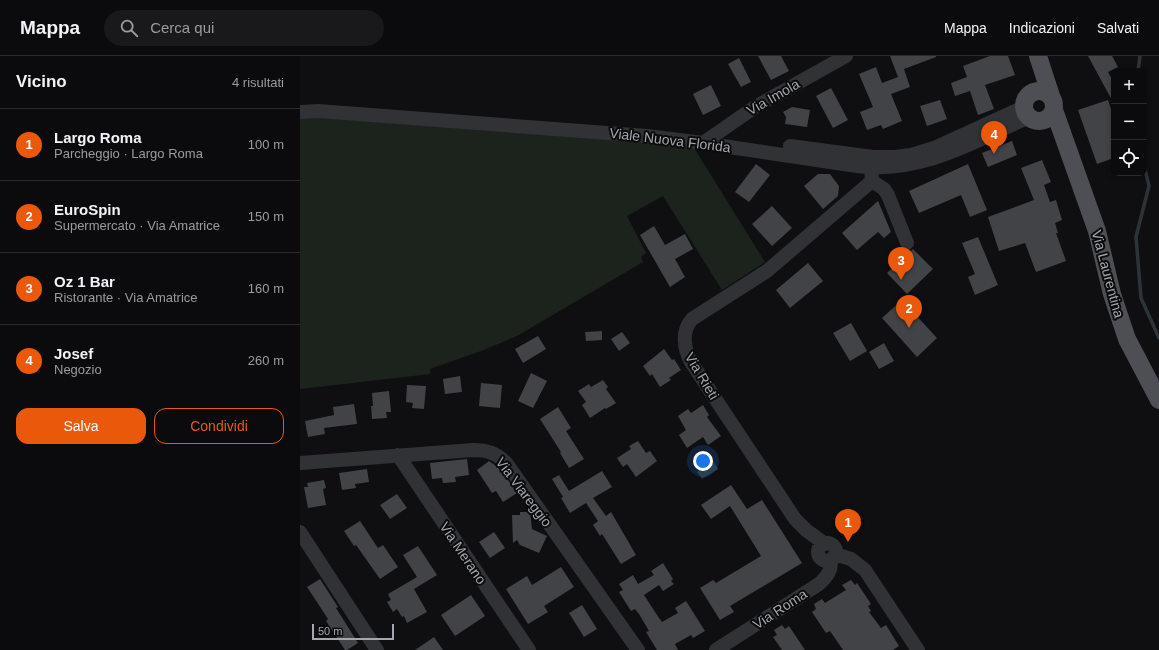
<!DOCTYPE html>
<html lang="it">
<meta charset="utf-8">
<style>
:root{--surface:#0b0b0d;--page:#19191b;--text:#f1f3f6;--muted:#9a9b9d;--line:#2b2b2e;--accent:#ea580c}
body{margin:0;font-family:Arial,sans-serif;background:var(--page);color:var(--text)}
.controls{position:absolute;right:12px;top:12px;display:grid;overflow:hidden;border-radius:8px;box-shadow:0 2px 6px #0003}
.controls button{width:36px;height:36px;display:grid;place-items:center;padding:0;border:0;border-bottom:1px solid var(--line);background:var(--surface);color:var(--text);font:20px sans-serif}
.scale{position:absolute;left:12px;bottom:10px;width:82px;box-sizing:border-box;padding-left:4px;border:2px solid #a2a7b0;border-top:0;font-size:11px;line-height:14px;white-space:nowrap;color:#a2a7b0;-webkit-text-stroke:3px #0b0b0b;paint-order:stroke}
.you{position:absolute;left:403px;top:405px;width:14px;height:14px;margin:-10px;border:3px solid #fff;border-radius:50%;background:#1a73e8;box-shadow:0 0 0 6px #1a73e833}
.badge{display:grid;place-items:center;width:26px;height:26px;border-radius:50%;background:var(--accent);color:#fff;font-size:13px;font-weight:700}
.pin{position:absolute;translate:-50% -33px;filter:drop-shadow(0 1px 2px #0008)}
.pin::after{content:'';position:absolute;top:21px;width:14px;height:12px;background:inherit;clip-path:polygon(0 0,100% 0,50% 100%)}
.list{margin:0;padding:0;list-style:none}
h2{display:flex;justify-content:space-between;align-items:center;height:52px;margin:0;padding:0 16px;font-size:17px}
h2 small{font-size:13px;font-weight:400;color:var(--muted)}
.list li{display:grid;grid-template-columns:26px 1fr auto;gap:12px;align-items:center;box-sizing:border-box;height:72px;padding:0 16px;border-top:1px solid var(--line)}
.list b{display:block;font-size:15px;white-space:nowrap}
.list p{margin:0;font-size:13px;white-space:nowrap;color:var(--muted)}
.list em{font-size:13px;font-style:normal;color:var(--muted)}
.actions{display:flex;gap:8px;padding:12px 16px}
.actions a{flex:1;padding:9px 0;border:1px solid var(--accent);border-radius:12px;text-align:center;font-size:14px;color:var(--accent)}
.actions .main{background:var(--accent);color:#fff}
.icon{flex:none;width:22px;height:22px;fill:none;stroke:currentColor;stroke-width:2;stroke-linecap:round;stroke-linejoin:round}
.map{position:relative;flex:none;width:859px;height:594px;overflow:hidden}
header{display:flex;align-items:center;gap:24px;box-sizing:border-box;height:56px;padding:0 20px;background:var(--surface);border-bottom:1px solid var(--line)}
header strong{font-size:19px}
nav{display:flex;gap:22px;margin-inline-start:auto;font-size:14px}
.search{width:280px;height:36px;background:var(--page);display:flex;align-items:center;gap:10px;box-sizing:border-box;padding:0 14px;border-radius:22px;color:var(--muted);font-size:15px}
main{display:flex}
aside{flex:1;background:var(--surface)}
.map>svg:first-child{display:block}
</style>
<header>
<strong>Mappa</strong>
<div class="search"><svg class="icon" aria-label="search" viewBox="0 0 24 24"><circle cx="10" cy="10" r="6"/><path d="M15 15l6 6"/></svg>Cerca qui</div>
<nav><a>Mappa</a><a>Indicazioni</a><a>Salvati</a></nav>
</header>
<main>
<aside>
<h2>Vicino<small>4 risultati</small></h2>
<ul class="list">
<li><span class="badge">1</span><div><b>Largo Roma</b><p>Parcheggio · Largo Roma</p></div><em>100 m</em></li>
<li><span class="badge">2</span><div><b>EuroSpin</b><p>Supermercato · Via Amatrice</p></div><em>150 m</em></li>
<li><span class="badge">3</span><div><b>Oz 1 Bar</b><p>Ristorante · Via Amatrice</p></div><em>160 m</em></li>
<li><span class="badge">4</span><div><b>Josef</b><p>Negozio</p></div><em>260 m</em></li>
</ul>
<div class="actions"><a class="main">Salva</a><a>Condividi</a></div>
</aside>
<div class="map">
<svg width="859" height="594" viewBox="0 0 859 594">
<rect width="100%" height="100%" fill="#0f0f11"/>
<path fill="#1c231d" d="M8,61L313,83L394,92L465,206L422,234L363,140L327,160L346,197L341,201L343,206L217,280L181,295L130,313V318L0,333V62Z"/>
<path fill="#2d3439" d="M413,405L418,413L402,423L397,416Z"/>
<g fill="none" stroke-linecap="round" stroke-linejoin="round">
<path stroke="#2d3439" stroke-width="3.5" d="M838,15L840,0
M844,109L849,130L836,181L841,242L859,282"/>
</g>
<path fill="#414346" d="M458,0H481L489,15L471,24Z
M590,0H636V1L604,13L610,31L591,38L602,65L583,73L581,69L567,74L560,56L573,51L559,18L576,11L582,27L598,21Z
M690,0H708L715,19L685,29L694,53L678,59L670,35L655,40L651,27L667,21L663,10Z
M788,0H812L818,11L808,16L814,27V48Z
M439,2L451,26L441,31L428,8Z
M411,29L421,50L403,59L393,38Z
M531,32L548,64L533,72L516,40Z
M640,44L647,63L627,70L620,50Z
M808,44L814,62V65L811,66L814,75V102L797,108L778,54Z
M492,51L510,54L507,71L485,68L486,61L483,56Z
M712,85L717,99L688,111L682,97Z
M742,104L751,126L744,129L750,146L756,144L762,164L755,167L758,177H756L766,205L736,216L725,187L699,195L688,161L734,144L721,112Z
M456,108L470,119L449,146L435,136Z
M668,108L687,154L670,161L661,139L619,157L609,135Z
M518,118H530L539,130L538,140L523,153L504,130Z
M578,145L591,176L584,182L578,176L557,194L542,177Z
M472,150L492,172L472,190L452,168Z
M354,170L365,189L385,178L393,193L375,203L385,221L370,231L340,179Z
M678,181L698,229L675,239L668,221L675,218L662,187Z
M613,193L633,213L607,238L587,217Z
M508,207L523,225L490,252L476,234Z
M602,244L637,282L617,301L582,262Z
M551,267L567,295L550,305L533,277Z
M302,275V284L286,285L285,276Z
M322,276L330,287L319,295L311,283Z
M238,280L246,293L223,307L215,293Z
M584,287L594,305L579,313L569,296Z
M364,293L372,304L374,303L381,314L369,322L371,324L360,331L352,318L350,320L343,310Z
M231,317L247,325L233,352L218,345Z
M160,320L162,336L145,338L143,323Z
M303,324L308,331L306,333L316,347L306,353L305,352L290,362L282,349L286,346L278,335L289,328L291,331Z
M181,327L202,329L200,352L179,350Z
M107,329L126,330L124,353L112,352L113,347L106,346Z
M89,335L91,356H86L87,362L72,363L71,350H73L72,337Z
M54,348L57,368L24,372L25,378L8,381L5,365L34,359L33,351Z
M403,349L409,359L407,361L421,380L408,389L403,381L387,392L379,379L386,374L378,360L388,353L391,357Z
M258,351L271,372L266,375L284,403L269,412L260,397L261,396L240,363Z
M338,385L346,397L350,395L357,405L336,421L327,408L323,411L317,402L331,393L329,390Z
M167,403L169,419L155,421L156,426L143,427L142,422L132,423L130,407Z
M189,405L200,413L217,437L203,446L196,435L192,437L177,414Z
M67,413L69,426L55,428L56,432L42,434L39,417Z
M302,415L312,431L293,442L306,460L311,456L336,499L321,508L302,478L300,480L293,469L298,465L286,447L270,457L261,442L263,441L252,423L259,419L269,435Z
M24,424L26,432L23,433L26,449L8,452L4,431H8L7,427Z
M431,429L447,453L462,444L502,507L430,550L434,556L420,564L400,532L413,524L416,527L461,500L430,450L411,463L401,449Z
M97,438L107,452L90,463L80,449Z
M220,456H230L232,473L247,480L239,497L220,489L217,484L213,487L212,459H220Z
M60,465L78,492L83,489L98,511L80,523L56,489L54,490L44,475Z
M194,476L205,492L190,502L179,486Z
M118,490L137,519L114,533L127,556L107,567L104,560L102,561L97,553L93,556L87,546L91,544L88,538L117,521L103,499Z
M363,507L373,523L371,525L374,528L363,535L359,529L344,539L359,562L362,566L378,557L375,552L386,545L405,575L393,582L391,579L375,588L378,594H357L346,576L349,575L339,558L335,553L331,555L319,536L323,534L319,528L333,519L338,528L354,519L351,515Z
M261,511L274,531L244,550L248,556L228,568L206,533L227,520L232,529Z
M20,523L38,551L36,552L58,587L47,594H45L26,565L28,563L7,531Z
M551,524L555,529L557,527L571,548L568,550L571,555L569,556L581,572L586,569L599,590L593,594H543L530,575L526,577L512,556L516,553L514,548L522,543L525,547L546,534L542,529Z
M171,539L185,560L155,580L141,559Z
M282,549L297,573L284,581L269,557Z
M482,569L485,573L489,570L505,594H482L473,581L477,579L474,574Z
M134,581L143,594H115Z"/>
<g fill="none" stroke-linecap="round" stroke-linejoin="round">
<path stroke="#313235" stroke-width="14" d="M0,56L18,55L347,80L403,87L557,110C621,118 673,86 729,61
M403,87L455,51L546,0
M490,90L573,101H595L611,99L634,92L724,51
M572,125L584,133L588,139L607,187
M98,399L229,594
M0,407L173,394C187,394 197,397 207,408L338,594
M0,476L77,594
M518 496a9 9 0 1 1 18 0a9 9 0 1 1-18 0Z
M525,488L506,474L495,463L391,306C384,293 381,275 392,263L467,215L572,125L571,111
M535,498L551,503L565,514L618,594
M416,594L519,528C526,522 533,513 530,504"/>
<path stroke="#4d4f54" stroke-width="18" d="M738,0L751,40
M724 50a15 15 0 1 1 30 0a15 15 0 1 1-30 0Z
M754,54L797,175L812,238L827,283L859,344"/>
</g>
<g text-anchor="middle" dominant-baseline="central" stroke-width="4" stroke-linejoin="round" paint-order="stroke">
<g font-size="14" fill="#a2a7b0" stroke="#0b0b0b">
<text transform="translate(473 41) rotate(-30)">Via Imola</text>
<text transform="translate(370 84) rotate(7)">Viale Nuova Florida</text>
<text transform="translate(808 218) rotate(75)">Via Laurentina</text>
<text transform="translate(402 320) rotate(59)">Via Rieti</text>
<text transform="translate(224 436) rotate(53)">Via Viareggio</text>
<text transform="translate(163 497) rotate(56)">Via Merano</text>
<text transform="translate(480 553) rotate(-33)">Via Roma</text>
</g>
</g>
</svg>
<div class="controls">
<button>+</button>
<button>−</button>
<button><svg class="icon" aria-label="locate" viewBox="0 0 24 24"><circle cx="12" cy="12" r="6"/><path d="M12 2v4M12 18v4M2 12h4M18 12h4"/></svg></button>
</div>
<div class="scale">50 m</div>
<div class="you"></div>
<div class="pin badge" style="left:548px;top:486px">1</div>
<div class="pin badge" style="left:609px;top:272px">2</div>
<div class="pin badge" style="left:601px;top:224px">3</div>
<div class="pin badge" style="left:694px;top:98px">4</div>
</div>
</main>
